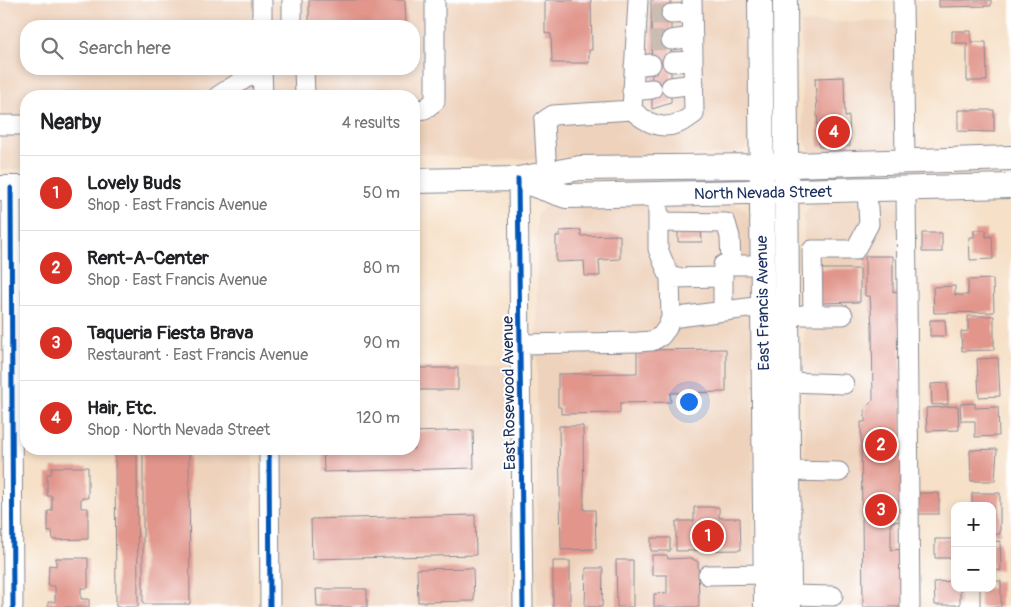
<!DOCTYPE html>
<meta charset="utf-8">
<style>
:root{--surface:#fff;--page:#f2f2f2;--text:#202124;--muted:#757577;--line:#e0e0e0;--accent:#d93025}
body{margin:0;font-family:Pangolin,sans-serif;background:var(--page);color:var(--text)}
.controls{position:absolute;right:15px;bottom:15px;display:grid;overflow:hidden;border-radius:10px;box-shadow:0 2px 8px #0003}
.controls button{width:45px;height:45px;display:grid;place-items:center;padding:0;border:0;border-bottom:1px solid var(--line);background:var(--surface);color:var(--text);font:25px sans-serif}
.you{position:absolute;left:688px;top:401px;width:18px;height:18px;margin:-12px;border:4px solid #fff;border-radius:50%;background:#1a73e8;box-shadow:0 0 0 8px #1a73e833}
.badge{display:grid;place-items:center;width:32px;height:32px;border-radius:50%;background:var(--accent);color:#fff;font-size:16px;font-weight:700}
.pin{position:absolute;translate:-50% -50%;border:2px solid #fff;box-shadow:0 1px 5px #0006}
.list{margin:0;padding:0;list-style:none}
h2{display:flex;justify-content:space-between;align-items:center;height:65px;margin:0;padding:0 20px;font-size:21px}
h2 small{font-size:16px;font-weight:400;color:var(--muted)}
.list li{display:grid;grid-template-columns:32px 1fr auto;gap:15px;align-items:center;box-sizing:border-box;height:75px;padding:0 20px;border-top:1px solid var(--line)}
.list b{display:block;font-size:19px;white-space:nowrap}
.list p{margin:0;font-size:16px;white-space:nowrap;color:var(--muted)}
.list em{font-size:16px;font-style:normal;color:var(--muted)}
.icon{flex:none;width:28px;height:28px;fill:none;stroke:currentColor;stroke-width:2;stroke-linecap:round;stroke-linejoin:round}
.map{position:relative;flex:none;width:1011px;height:607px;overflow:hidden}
.search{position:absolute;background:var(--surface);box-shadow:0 2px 8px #0003;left:20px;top:20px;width:400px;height:55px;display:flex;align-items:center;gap:12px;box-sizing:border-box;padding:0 18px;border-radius:20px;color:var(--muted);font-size:19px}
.panel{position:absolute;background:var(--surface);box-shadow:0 2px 8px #0003;left:20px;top:90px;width:400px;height:365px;border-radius:20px}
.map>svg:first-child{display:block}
</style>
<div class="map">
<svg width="1011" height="607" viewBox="0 0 1011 607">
<rect width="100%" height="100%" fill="#fff"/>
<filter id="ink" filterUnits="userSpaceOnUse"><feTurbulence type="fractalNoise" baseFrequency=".02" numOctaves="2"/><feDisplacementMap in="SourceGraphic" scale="10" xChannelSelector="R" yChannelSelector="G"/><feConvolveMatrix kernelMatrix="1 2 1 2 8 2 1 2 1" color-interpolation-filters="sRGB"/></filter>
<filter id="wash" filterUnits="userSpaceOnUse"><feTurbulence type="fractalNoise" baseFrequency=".0096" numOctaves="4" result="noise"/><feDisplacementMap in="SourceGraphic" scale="20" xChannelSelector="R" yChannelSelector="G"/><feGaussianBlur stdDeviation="1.12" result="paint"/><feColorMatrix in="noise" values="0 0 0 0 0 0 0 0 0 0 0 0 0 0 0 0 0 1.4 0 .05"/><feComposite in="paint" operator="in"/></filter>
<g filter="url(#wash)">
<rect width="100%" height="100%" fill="#f6e0c7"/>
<path fill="#eed2bb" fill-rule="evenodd" d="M0,0H751L750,138L746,148L736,154L488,160L414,153V96H26V169H0ZM26,26H414V69H26Z
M898,21L896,151L817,153L810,150L803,138L801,23Z
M896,198L899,201L905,607H805L804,215L815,202Z
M729,201L745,209L751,221L754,607H537V214L546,206Z
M508,365L509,607H280L279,449H414V367Z
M138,449H253V607H139Z"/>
<g id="blocks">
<path fill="#e1958b" d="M309,0H405L406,26H309Z
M545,0H591L592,50H589V63H552L551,34L545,33Z
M651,0H671V103L652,109Z
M939,0H991V6L939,7Z
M952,31H971V42H986L987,81H967V43H952Z
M844,77L845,117L849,116L850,146L819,147L815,78Z
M958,110H994V132L958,131Z
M678,229H701L702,242H678Z
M581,230V236L620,235V259L599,260L600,276H585L584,261L556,262V236H560V231Z
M974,230H986V237L992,236L993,259L970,260L969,237H974Z
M922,233H942V252H922Z
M865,256H893V292L900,291L903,521L891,522V550L904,549V607H863L861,422H865V409L873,400L872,326L870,296H865Z
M819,269H860V302L819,303Z
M993,279L994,312L934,313L933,287L955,286V295H968V280Z
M968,316H994V350L962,351L961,332L968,331Z
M930,320H945L946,336H930Z
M726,349V392L670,393L671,402L620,403V413L561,414V407H558V374L637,373V350Z
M998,358L1000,396L979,397L977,359Z
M414,368H458V390H414Z
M947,383L948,404L932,405L931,384Z
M975,403V408L998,407L999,436L975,437V421H961L960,404Z
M958,406L959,430L927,431L926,408Z
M559,426H583L584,510H595L596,549L561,550Z
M473,430L474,468L324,472L323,449H414V432Z
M115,449H137L138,607H116Z
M143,449H189L190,604H143Z
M997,449L995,481H971L970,450Z
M52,467H88V498H81V508H88V539L53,540L52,531L48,532V511H52V496H47V474H51Z
M917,493H939V514H917Z
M972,493H1000V534H992V506H972Z
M694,507H719V518H740L741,550L676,551V521H694Z
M475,515L476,555L312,559L311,519Z
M651,538H670V551H651Z
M935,539H955V558H935Z
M1000,541L1001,570L992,571V542Z
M652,555H667L668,559L691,558L698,562L699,607H654V594L667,593V575H652Z
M56,558H88V588H81V599H89V607H48V602H55V586H48L49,565L56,566Z
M616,560H633V607H617Z
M553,561H570V607H553Z
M473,568L474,601L418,602L417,569Z
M586,568H603L602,607H585Z
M955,581V588H960V605H935L934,582Z
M992,581H1001V607H980V588H992Z
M316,589H367V607H317Z"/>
</g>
</g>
<g filter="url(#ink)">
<use href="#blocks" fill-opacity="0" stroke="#888892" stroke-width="1"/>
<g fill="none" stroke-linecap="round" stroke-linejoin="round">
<path stroke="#cabdb2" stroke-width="19" stroke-dasharray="19 9" stroke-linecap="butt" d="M652,15L671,14
M651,41L671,40"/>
<defs>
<path id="minor" d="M262,0V26
M292,0V26
M903,0L905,162
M671,14L692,13
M671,40L693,37
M672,62L693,61
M634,66L651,64
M262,69L263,96
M304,69L305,96
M671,87L694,84
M632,91L652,89
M218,96L260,69
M416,110L425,109L435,101V0
M632,110C653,129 671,132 694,114L692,0
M0,125H26
M547,175L544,121L553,115L632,110L638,0
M518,179L523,607
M11,188L13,607
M906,190L910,607
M658,213L665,222L726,223L730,237L731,265
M670,278L723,277
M723,311V265H762
M802,315H843
M813,315L812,250H855L869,224L867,191
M671,318L763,306
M521,344L638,342L652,341L661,336L667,328L671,318L670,278L658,249V195
M788,382L844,384
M269,449L270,607
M788,471L839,472
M708,575L766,574
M789,595L833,596"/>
<path id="major" d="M760,0L766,607
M785,0L789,607
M520,180L566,196L1011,186
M414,181L518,179L580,168L761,166L1011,158
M0,188H26"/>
</defs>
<use href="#minor" stroke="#888892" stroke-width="21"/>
<use href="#major" stroke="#888892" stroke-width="26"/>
<use href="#minor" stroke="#fff" stroke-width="19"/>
<use href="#major" stroke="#fff" stroke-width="24"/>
<defs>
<path id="cycleway" d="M518,179L523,607
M11,188L13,607
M269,449L270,607"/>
</defs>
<use href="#cycleway" stroke="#fff" stroke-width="8"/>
<use href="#cycleway" stroke="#0057b8" stroke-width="5"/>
</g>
</g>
<g text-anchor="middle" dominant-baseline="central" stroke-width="4" stroke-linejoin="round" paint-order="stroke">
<g font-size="16" fill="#1b2f5e" stroke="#fff">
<text transform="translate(763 193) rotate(-1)">North Nevada Street</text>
<text transform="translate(763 303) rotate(-91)">East Francis Avenue</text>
<text transform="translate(509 393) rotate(-91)">East Rosewood Avenue</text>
</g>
</g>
</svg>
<div class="controls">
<button>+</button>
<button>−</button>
</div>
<div class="you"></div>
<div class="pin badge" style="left:708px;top:536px">1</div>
<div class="pin badge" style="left:881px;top:445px">2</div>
<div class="pin badge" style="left:881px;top:510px">3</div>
<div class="pin badge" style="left:834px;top:132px">4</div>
<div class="search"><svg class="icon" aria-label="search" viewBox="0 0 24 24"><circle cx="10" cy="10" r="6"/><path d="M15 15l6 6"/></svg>Search here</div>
<section class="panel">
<h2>Nearby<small>4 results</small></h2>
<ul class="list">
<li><span class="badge">1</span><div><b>Lovely Buds</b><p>Shop · East Francis Avenue</p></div><em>50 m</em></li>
<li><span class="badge">2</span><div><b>Rent-A-Center</b><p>Shop · East Francis Avenue</p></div><em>80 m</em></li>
<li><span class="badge">3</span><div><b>Taqueria Fiesta Brava</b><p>Restaurant · East Francis Avenue</p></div><em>90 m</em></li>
<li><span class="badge">4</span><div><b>Hair, Etc.</b><p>Shop · North Nevada Street</p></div><em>120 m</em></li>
</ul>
</section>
</div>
